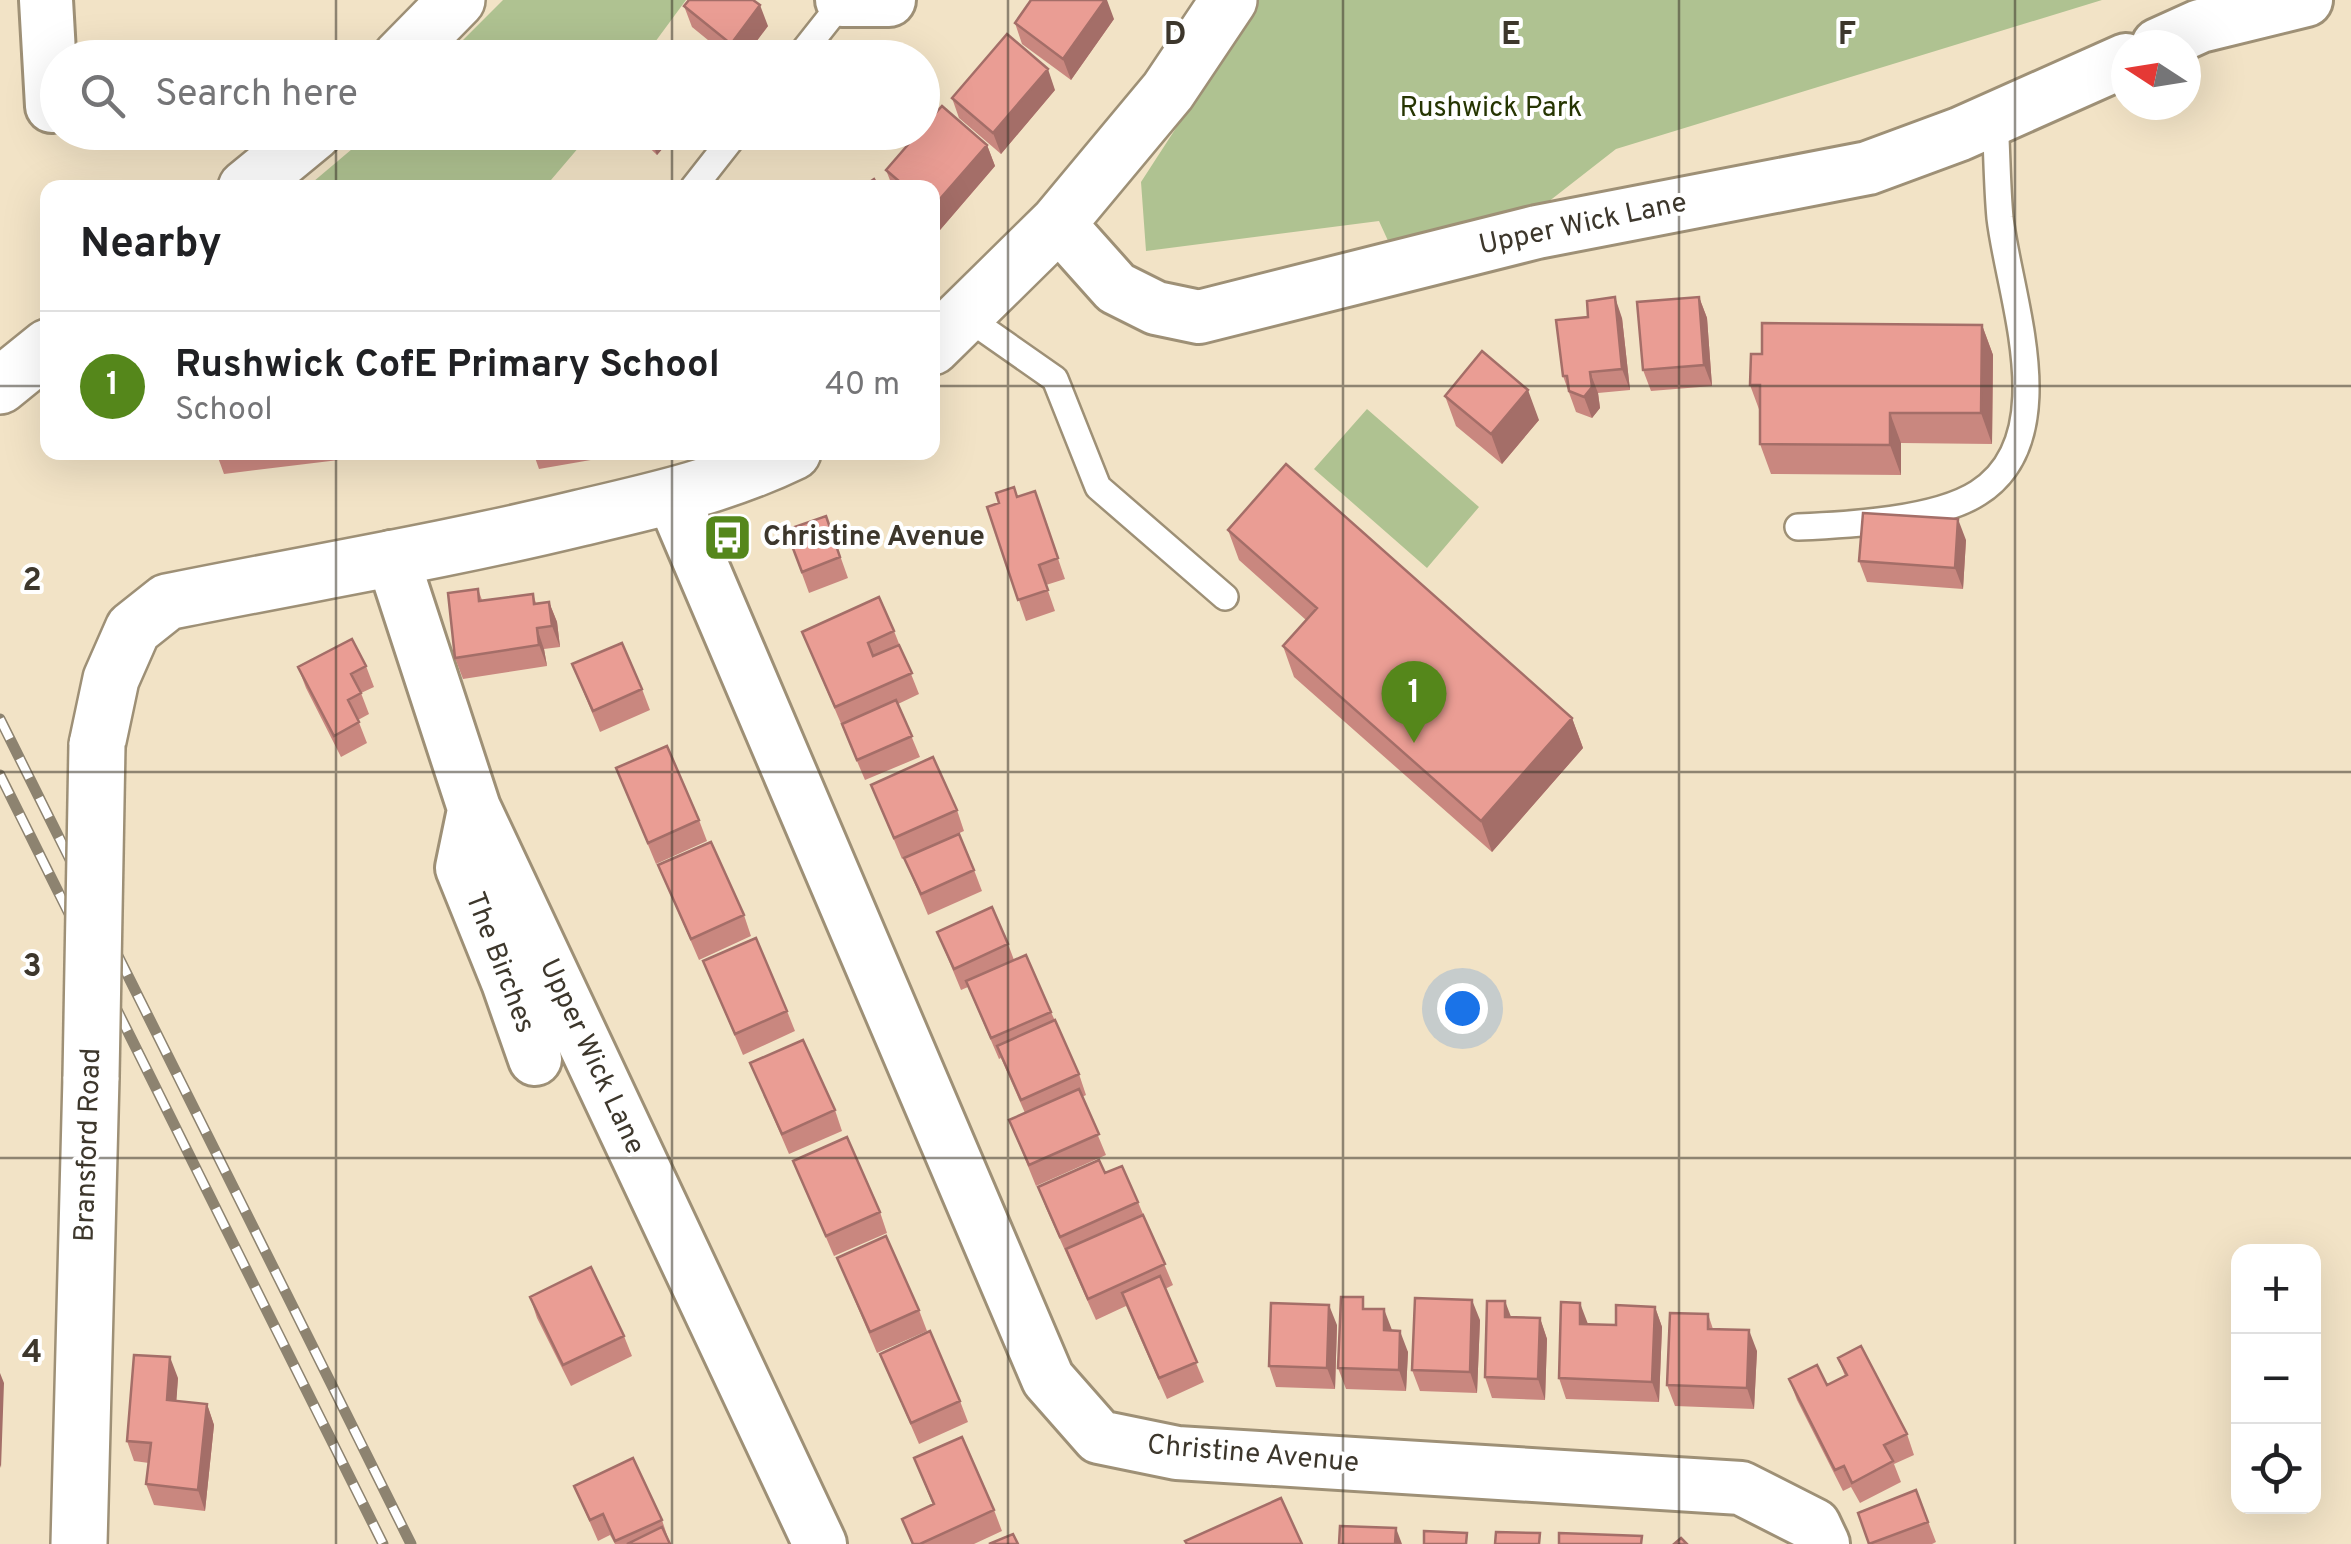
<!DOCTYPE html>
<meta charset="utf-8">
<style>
:root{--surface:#fff;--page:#f6f6f6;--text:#202124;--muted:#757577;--line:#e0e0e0;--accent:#55871b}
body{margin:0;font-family:Overpass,sans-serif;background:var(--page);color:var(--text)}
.controls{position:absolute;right:30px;bottom:30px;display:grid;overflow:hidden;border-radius:20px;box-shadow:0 10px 40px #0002}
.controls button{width:90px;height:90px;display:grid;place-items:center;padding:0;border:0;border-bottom:2px solid var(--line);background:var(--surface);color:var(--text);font:50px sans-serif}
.compass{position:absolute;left:2111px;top:30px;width:90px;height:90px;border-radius:50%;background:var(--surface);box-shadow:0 10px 40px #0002;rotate:282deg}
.you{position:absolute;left:1462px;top:1008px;width:35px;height:35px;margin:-25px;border:8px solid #fff;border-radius:50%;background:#1a73e8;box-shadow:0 0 0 15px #1a73e833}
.badge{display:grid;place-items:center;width:65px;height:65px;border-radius:50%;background:var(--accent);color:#fff;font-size:32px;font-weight:700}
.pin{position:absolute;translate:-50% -82px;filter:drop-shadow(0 2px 5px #0008)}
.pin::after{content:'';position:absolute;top:52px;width:35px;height:30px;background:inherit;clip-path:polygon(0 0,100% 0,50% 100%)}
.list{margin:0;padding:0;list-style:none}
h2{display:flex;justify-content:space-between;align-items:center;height:130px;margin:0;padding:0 40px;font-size:42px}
h2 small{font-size:32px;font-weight:400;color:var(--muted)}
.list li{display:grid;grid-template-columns:65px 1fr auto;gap:30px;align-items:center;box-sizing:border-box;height:150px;padding:0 40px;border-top:2px solid var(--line)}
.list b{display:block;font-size:38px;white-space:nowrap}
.list p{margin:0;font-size:32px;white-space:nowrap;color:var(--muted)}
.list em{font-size:32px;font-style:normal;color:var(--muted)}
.icon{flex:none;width:55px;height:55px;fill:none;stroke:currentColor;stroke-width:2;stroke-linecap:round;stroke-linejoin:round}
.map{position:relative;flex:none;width:2351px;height:1544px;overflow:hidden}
.search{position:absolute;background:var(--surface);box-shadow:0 10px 40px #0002;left:40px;top:40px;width:900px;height:110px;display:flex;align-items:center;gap:25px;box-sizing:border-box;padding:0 35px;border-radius:55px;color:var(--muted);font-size:38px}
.panel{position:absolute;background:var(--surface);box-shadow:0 10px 40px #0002;left:40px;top:180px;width:900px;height:280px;border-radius:20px}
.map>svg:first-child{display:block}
</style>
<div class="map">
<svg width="2351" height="1544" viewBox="0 0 2351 1544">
<rect width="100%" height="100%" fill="#f2e3c6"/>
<path fill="#afc291" d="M503,0H686L644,57H446Z
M1259,0H2102L1616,149L1521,223L1395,256L1379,221L1146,251L1141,182Z
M371,133V132L591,133L545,187H307Z
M1367,409L1479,507L1427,568L1314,469Z"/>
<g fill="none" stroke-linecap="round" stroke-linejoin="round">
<defs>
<path id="service" d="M798,58L843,1
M693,188L737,132
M965,316L1055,379L1098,487L1225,597
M1798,527C1848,525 1936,520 1978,493C2065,438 2009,296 2000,218C1997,185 1997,151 1995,118"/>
<path id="minor" d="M46,0L52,106
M842,0H889
M2158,45L2200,26L2306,0
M1058,223L1116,288L1156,308L1199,317L1537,232L1868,168L1960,134L2126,60
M672,496L1048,1379L1099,1437L1177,1453L1741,1488L1814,1525L1823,1544
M392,557L474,808L820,1544
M473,815L462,868L508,982L535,1059"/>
<path id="tertiary" d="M932,347L1058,223L1168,91L1229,0
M97,745L111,679L133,629L167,602C305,574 444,551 580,518C653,501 725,485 793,452
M79,1544L91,1077"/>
<path id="trunk" d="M400,58L457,0
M246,188L314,132
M0,386L48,347"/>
</defs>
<use href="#service" stroke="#9e9076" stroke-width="30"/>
<use href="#minor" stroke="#9e9076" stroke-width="58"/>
<use href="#tertiary" stroke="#9e9076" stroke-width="60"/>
<use href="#trunk" stroke="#9e9076" stroke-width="60"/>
<use href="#service" stroke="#fff" stroke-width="25"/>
<use href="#minor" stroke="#fff" stroke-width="52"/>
<use href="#tertiary" stroke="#fff" stroke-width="55"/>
<use href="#trunk" stroke="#fff" stroke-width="55"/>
<defs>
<path id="rail" d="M0,719L411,1544
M0,775L383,1544"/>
</defs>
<use href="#rail" stroke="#8d8370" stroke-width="11"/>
<use href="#rail" stroke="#fff" stroke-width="8" stroke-dasharray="22" stroke-linecap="butt"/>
<defs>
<path id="tertiary-bridge" d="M91,1077L97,745"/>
</defs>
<use href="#tertiary-bridge" stroke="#9e9076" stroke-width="60" stroke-linecap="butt"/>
<use href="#tertiary-bridge" stroke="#fff" stroke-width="55"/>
</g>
<path fill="#c9877f" d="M684,6L768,26L744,58H730L692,27Z
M1114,19L1071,80L1022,44L1015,23Z
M1055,90L1001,154L959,118L952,98Z
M633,132H677L657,155Z
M987,145L995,166L940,230L932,224V188H893L886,170Z
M1699,297L1707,318L1712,386L1651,391L1643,370Z
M1622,318L1630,390L1598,393L1600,408L1592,418L1576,412L1563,376Z
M1982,325L1993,355L1992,444L1901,443V475L1771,474L1760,444V412L1750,385L1762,354Z
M1445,396L1539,420L1502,464L1456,426Z
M216,452H380V455L224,474Z
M533,452H608V457L539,469Z
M1035,491L1065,579L1046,585L1055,611L1026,621L987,507Z
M826,516L848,578L809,593L786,530Z
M1228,530L1572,718L1583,748L1492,852L1294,677L1283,646L1306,620L1239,560Z
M1966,540L1963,589L1867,582L1859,561Z
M478,589L482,600L533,594L536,603L549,602L557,622L560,647L544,649L547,666L463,679L455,658Z
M894,631L919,694L898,704L920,757L865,780L802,632Z
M572,664L642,689L650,710L600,732Z
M366,666L374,687L361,693L369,714L358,720L367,743L341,757L306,688L298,667Z
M616,768L699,820L707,841L656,864Z
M871,785L957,810L964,831L902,859Z
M904,858L974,870L982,891L928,915Z
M658,865L744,915L751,936L699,960Z
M937,932L1008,944L1014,960L1051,1012L1079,1074L1086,1095L1082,1097L1106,1155L1036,1186L1009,1120L1025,1113L1001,1058L999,1059L968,987L961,990Z
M703,961L787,1011L795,1031L743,1055Z
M750,1063L835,1110L842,1131L789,1154Z
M793,1161L880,1212L887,1233L834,1256Z
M1105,1173L1138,1202L1173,1285L1165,1289L1204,1382L1167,1399L1126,1306L1096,1320L1046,1208L1038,1187Z
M837,1258L919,1310L927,1331L877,1353Z
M530,1297L624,1336L632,1356L571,1386L537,1318Z
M1655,1307L1662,1327L1659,1402L1566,1399L1559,1378L1588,1324L1616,1325Z
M1367,1309L1408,1352L1406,1391L1346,1389L1338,1368Z
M1708,1314L1713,1329L1757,1351L1754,1409L1675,1406L1667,1385Z
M1511,1317L1540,1318L1547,1339L1545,1400L1492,1398L1485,1377Z
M1480,1320L1477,1393L1420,1391L1412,1370Z
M1337,1325L1335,1389L1276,1387L1269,1366Z
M880,1354L960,1401L968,1422L919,1444Z
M1838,1358L1907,1434L1914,1455L1894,1464L1901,1482L1860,1503L1851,1487L1843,1491L1797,1400L1789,1379L1827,1385L1845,1376Z
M178,1378L176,1401L207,1404L214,1425L205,1511L154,1505L146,1484L149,1463L134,1461L127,1441Z
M914,1458L994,1510L1002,1531L974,1544H912L902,1519L933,1505Z
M574,1486L662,1520L670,1544H615L610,1535L598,1541Z
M1916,1490L1936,1542L1932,1544H1869Z"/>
<path fill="#a46e68" d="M1105,0H1107L1114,19L1071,80L1063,59Z
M760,5L768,26L744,58H736L731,44Z
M1048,69L1055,90L1001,154L993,133Z
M650,132H677L657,155L649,134Z
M987,145L995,166L940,230L932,208Z
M1615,297L1622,318L1630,390L1622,369Z
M1699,297L1707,318L1712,386L1704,365Z
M1982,325L1993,355L1992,444L1981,413Z
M1590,372L1598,393L1600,408L1592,418L1584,397Z
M1528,390L1539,420L1502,464L1491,434Z
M1890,413L1901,443V475L1890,445Z
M1958,519L1966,540L1963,589L1955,568Z
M549,602L557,622L560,647L552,626Z
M537,628L544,649L547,666L539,645Z
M1572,718L1583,748L1492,852L1481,821Z
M1472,1300L1480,1320L1477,1393L1470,1372Z
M1505,1301L1513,1322L1505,1317Z
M1580,1303L1588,1324H1580Z
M1329,1305L1337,1325L1335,1389L1327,1368Z
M1655,1307L1662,1327L1659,1402L1652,1382Z
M1384,1309L1392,1330H1384Z
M1540,1318L1547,1339L1545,1400L1538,1379Z
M1749,1330L1757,1351L1754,1409L1747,1388Z
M1400,1331L1408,1352L1406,1391L1399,1370Z
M170,1357L178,1378L175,1421L167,1400Z
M0,1373L4,1383L1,1468L0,1465Z
M207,1404L214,1425L205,1511L198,1490Z
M1396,1528L1402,1544H1395Z"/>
<path fill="#ea9d94" stroke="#a46e68" stroke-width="2.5" d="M689,0H753L760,5L731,44L684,6Z
M1031,0H1105L1063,59L1015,23Z
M1007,34L1048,69L993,133L952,98Z
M942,106L987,145L932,208V188H907L886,170L919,132H922V128Z
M874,179L879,188H861Z
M1615,297L1622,369L1590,372L1592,387L1584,397L1569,391L1567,376H1563L1556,320L1588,317L1587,301Z
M1699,297L1704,365L1643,370L1637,302Z
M1762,323L1982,325L1981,413H1890V445L1760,444V385H1750L1751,354H1762Z
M1482,351L1528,390L1491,434L1445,396Z
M1286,464L1572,718L1481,821L1283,646L1317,608L1228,530Z
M1014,487L1017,497L1035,491L1058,558L1039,565L1048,590L1018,600L987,507L999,503L996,493Z
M1863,513L1958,519L1955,568L1859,561Z
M826,516L840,557L802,572L786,530Z
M478,589L479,601L533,594L534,604L549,602L552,626L537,628L539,645L455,658L448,593Z
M879,597L894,631L868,643L873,656L899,645L912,673L835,707L802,632Z
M352,639L366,666L351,674L361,693L348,700L359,722L334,736L298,667Z
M622,643L642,689L593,711L572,664Z
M896,700L912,736L857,760L842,724Z
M667,746L699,820L648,843L616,768Z
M933,757L957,810L894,838L871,785Z
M959,834L974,870L921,894L904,858Z
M711,842L744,915L691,939L658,865Z
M992,907L1008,944L954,969L937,932Z
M756,938L787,1011L735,1034L703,961Z
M1026,955L1051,1012L991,1038L966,981Z
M1055,1020L1079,1074L1021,1100L997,1046Z
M803,1040L835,1110L782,1134L750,1063Z
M1079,1089L1099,1134L1029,1165L1009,1120Z
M847,1137L880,1212L826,1236L793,1161Z
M1099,1160L1105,1173L1122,1166L1138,1202L1060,1237L1038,1187Z
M1143,1215L1165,1264L1088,1299L1066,1249Z
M886,1236L919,1310L870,1332L837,1258Z
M591,1267L624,1336L563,1365L530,1297Z
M1160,1276L1197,1362L1159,1378L1122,1293Z
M1341,1297H1363V1309H1384V1330L1400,1331L1399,1370L1338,1368Z
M1415,1298L1472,1300L1470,1372L1412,1370Z
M1487,1301H1505V1317L1540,1318L1538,1379L1485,1377Z
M1561,1302L1580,1303V1324L1616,1325V1305L1655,1307L1652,1382L1559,1378Z
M1271,1303L1329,1305L1327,1368L1269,1366Z
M1670,1313L1708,1314V1329L1749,1330L1747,1388L1667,1385Z
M930,1331L960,1401L911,1423L880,1354Z
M1861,1346L1907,1434L1884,1445L1893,1461L1852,1483L1844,1466L1835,1470L1789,1379L1817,1365L1827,1385L1847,1375L1838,1358Z
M134,1355L170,1357L167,1400L207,1404L198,1490L146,1484L151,1443L127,1441Z
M962,1437L994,1510L920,1544H913L902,1519L934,1504L914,1458Z
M633,1458L662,1520L615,1541L603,1514L590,1520L574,1486Z
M1916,1490L1928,1522L1869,1544L1858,1513Z
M1281,1498L1302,1544H1187L1185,1541Z
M1340,1526L1396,1528L1395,1544H1339Z
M662,1527L670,1544H627Z
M1424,1531L1467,1533L1466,1544H1424Z
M1496,1532L1540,1533L1539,1544H1495Z
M1559,1533L1642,1536L1641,1544H1559Z
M1013,1534L1018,1544H989Z
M1681,1538L1687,1544H1674Z"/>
<path fill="none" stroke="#3d372c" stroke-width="2.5" stroke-opacity="0.55" d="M336,0V58M672,0V58M1008,0V1544M1343,0V1544M1679,0V1544M2015,0V1544M336,132V188M672,132V188M0,386H48M932,386H2351M336,452V1544M672,452V1544M0,772H2351M0,1158H2351"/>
<defs>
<symbol id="bus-square" viewBox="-11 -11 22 22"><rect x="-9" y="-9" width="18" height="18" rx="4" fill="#55871b" stroke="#fff"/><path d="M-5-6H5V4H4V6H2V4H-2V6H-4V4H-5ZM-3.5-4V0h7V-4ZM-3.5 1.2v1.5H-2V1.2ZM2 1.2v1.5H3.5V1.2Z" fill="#fff"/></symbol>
</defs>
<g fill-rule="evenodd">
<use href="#bus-square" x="700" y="510" width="55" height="55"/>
</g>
<g text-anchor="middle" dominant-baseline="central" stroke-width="8" stroke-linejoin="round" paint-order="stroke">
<g font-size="28" fill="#263502" stroke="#fff">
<text x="1491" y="109">Rushwick Park</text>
</g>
<g font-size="28" fill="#3d372c" stroke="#fff">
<text transform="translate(1583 225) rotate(-12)">Upper Wick Lane</text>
<text transform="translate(499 963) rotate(69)">The Birches</text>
<text transform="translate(591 1057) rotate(65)">Upper Wick Lane</text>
<text transform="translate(89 1145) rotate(-88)">Bransford Road</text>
<text transform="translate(1253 1455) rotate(5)">Christine Avenue</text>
</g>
<g font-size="28" font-weight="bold" fill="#3d372c" stroke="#fff" text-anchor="start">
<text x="763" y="538">Christine Avenue</text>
</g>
</g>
<g font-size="32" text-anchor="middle" font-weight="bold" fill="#3d372c" stroke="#fff" stroke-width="8" stroke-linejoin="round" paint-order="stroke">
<text x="1175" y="44">D</text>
<text x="1511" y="44">E</text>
<text x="1847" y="44">F</text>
<text x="32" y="590">2</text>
<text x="32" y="976">3</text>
<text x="32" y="1362">4</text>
</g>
</svg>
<div class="controls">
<button>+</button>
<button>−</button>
<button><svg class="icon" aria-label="locate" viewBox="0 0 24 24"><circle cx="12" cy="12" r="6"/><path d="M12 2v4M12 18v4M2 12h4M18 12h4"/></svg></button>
</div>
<svg class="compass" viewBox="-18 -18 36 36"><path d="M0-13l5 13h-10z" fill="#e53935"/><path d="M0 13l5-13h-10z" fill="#757577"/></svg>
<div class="you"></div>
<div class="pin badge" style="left:1414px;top:743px">1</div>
<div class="search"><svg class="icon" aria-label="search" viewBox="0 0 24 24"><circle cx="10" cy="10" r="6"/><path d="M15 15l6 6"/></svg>Search here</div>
<section class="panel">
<h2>Nearby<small></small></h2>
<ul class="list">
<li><span class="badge">1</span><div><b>Rushwick CofE Primary School</b><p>School</p></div><em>40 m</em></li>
</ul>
</section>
</div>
